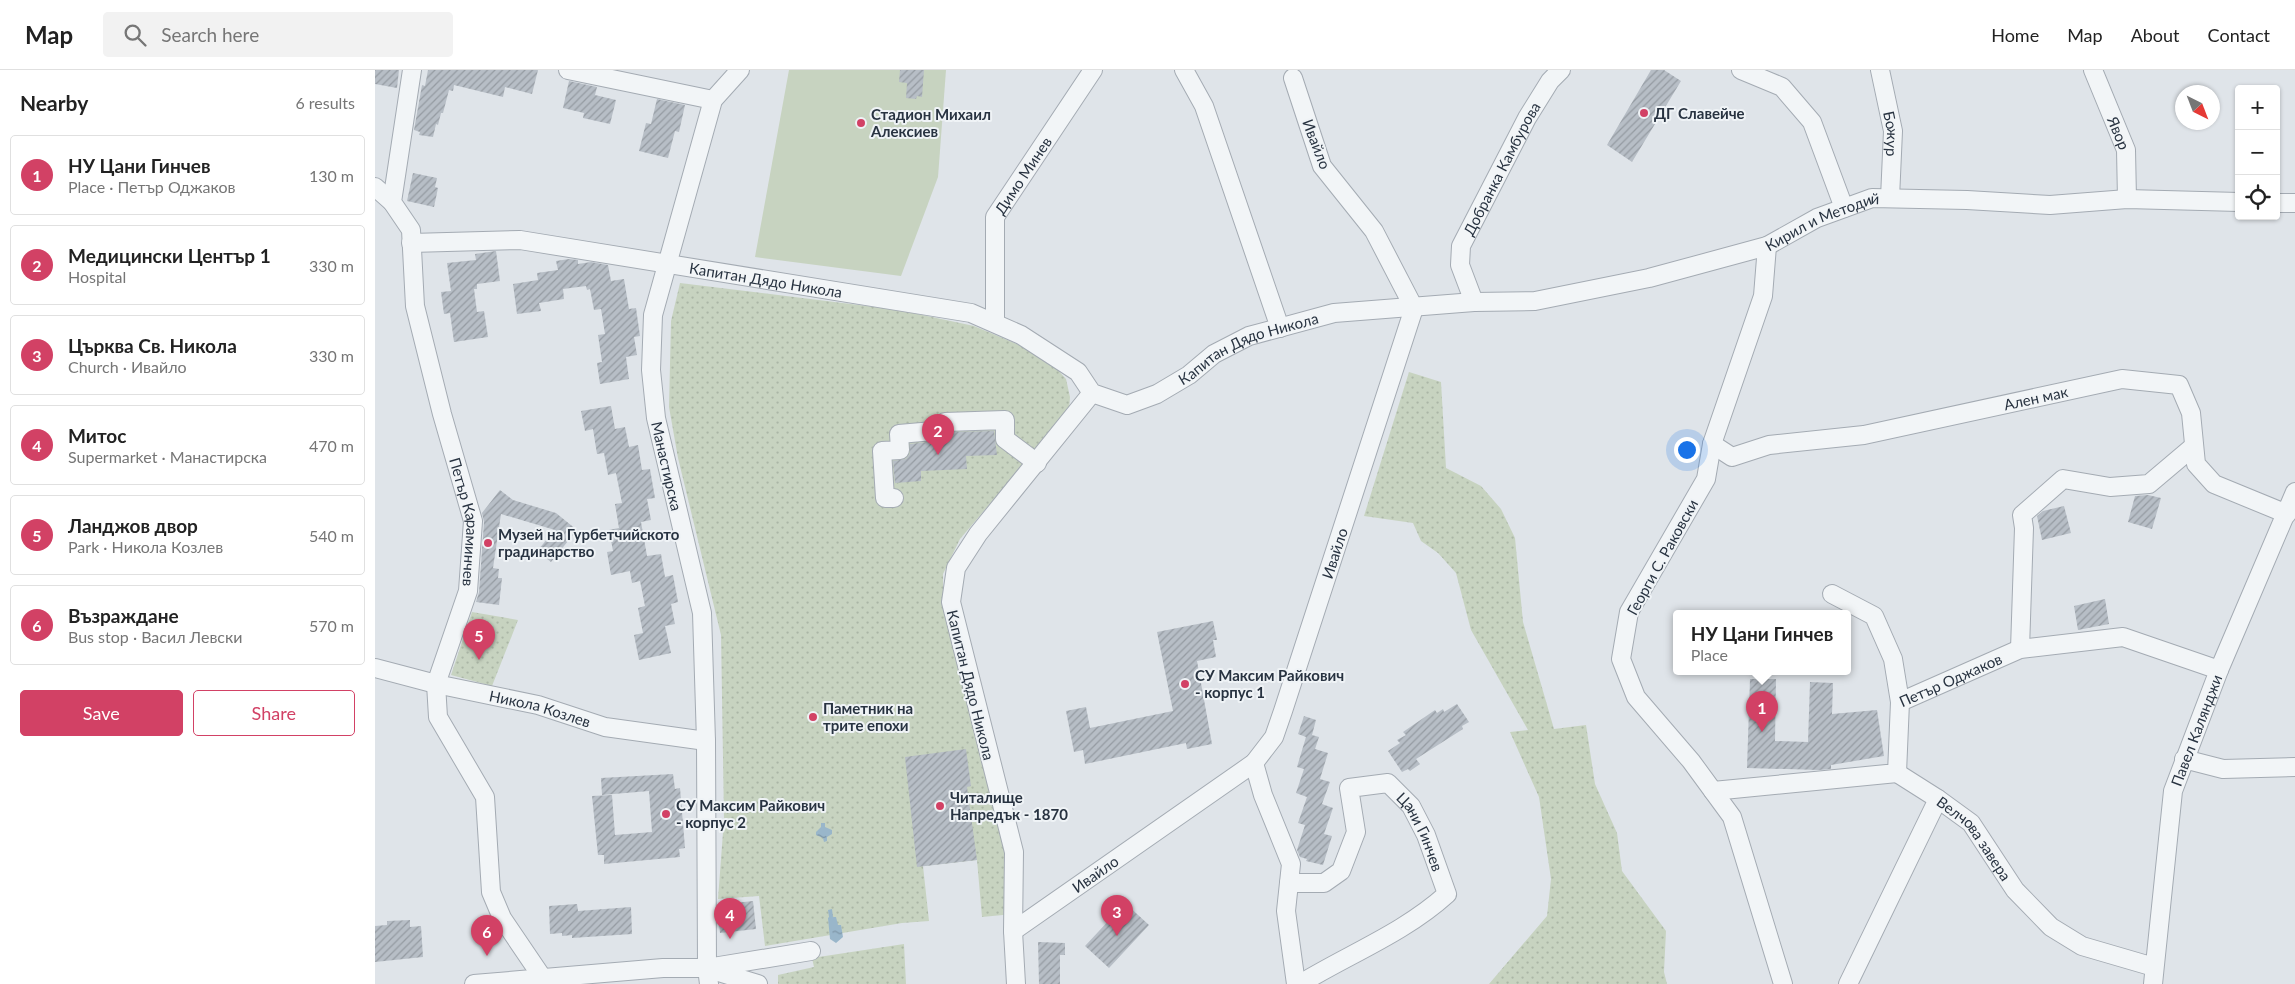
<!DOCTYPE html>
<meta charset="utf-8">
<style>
:root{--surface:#fff;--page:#f2f2f2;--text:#222;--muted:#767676;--line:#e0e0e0;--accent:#d24165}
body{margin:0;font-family:Lato,sans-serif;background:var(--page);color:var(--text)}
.controls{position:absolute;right:15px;top:15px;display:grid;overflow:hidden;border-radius:5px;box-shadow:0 1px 4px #0004}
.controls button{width:45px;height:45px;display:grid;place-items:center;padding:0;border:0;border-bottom:1px solid var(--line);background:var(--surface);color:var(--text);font:25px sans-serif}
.compass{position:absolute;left:1800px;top:15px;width:45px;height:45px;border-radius:50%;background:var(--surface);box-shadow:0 1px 4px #0004;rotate:138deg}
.you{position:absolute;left:1311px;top:379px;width:18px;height:18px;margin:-12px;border:4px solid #fff;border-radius:50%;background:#1a73e8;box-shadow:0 0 0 8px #1a73e833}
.badge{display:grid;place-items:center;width:32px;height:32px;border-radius:50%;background:var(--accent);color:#fff;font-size:16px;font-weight:700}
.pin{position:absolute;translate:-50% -41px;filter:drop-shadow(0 1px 2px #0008)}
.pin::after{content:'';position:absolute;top:26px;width:18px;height:15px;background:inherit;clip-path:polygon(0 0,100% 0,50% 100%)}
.popup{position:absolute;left:1298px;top:540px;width:178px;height:65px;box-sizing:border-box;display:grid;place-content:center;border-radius:5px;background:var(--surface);filter:drop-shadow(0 1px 4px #0005);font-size:16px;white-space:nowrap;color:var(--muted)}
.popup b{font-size:19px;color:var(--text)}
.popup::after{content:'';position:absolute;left:50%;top:100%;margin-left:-10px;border:10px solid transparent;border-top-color:var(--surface)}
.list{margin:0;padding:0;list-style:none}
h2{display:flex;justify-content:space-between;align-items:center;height:65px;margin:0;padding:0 20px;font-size:21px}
h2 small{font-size:16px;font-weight:400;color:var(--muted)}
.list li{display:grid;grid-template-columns:32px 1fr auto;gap:15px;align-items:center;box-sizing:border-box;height:80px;margin:0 10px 10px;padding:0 10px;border:1px solid var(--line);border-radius:5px}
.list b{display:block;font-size:19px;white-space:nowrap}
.list p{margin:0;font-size:16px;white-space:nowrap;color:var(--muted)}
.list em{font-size:16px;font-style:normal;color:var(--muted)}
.actions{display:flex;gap:10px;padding:15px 20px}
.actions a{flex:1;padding:11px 0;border:1px solid var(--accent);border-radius:5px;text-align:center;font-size:18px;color:var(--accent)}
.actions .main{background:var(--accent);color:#fff}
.icon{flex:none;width:28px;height:28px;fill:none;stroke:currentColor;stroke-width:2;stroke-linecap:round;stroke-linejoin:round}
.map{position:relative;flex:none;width:1920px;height:914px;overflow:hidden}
header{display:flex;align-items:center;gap:30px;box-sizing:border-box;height:70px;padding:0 25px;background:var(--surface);border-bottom:1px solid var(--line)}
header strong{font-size:24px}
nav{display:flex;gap:28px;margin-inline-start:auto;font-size:18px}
.search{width:350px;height:45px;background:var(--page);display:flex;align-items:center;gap:12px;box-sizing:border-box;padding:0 18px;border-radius:5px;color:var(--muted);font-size:19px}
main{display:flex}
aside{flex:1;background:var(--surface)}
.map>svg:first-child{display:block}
</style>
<header>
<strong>Map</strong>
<div class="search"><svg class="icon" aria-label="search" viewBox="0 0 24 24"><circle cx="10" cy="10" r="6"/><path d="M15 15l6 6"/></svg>Search here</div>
<nav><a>Home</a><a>Map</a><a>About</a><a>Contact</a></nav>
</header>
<main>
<aside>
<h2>Nearby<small>6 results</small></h2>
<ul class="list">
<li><span class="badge">1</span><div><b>НУ Цани Гинчев</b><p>Place · Петър Оджаков</p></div><em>130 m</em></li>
<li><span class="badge">2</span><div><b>Медицински Център 1</b><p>Hospital</p></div><em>330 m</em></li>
<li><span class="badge">3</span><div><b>Църква Св. Никола</b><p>Church · Ивайло</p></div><em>330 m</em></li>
<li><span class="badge">4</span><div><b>Митос</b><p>Supermarket · Манастирска</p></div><em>470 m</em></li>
<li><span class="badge">5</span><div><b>Ланджов двор</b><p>Park · Никола Козлев</p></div><em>540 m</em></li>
<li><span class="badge">6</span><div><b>Възраждане</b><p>Bus stop · Васил Левски</p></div><em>570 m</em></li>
</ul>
<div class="actions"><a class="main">Save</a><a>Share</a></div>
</aside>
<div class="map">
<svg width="1920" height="914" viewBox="0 0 1920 914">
<defs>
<pattern id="park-dots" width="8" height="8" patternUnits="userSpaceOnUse" patternTransform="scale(1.25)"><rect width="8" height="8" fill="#c7d3c0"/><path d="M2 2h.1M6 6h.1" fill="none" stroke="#abb6a6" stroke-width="1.8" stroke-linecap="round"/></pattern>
<pattern id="water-ripples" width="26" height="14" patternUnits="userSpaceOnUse" patternTransform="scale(1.25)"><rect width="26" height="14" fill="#99b6ca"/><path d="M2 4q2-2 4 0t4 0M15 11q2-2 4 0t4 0" fill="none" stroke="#7d95a6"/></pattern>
<pattern id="building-hatch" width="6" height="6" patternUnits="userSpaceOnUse" patternTransform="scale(1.25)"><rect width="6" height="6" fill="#b7bec6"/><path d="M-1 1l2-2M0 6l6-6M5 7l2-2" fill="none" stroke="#959ba2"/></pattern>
</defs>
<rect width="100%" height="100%" fill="#dfe4e9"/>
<path fill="#c7d3c0" d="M414,0H571L563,107L526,206L380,187Z"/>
<path fill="url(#park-dots)" d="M305,213L524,240L599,256L649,277L680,297L691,309L695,327L694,341L585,469L568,504V531L639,782L638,844L607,847L602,790L548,796L554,851L527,853L390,876L384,826L343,829L349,749L346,565L303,388L294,337L296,251Z
M1034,302L1066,312L1071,398L1106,416L1126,439L1140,468L1148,552L1179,659L1211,655L1220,714L1242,763L1247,801L1291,861L1289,902L1292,914H1114L1172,846L1176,809L1164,727L1135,662L1153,660L1096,560L1081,503L1063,483L1046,471L1038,453L989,446Z
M97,542L143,550L117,616L76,605Z
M529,874L531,914H403V905L439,897L437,888Z"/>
<path fill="url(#water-ripples)" d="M446,753H450V757L457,760V764L452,767V771L449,772L448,768L441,765V762L446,757Z
M457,839L458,847H461L463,855H466L468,867L461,873L455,869L453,848L454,847L453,840Z"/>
<path fill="url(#building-hatch)" d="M0,0H24L22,18L0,14Z
M53,0H163L157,24L130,17L128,27L79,15L78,21L74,20L68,43H66L63,55L61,54L58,67L44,65L45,62L39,60L47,15L50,16Z
M525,0H549L547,27L542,26L541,29L531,28L532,13L524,12Z
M1276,0H1289L1306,11L1257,92L1232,75Z
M194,11L222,17L220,25L241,30L235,54L208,48L209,43L188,38Z
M282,29L310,35L304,62L300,61L293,88L264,81L271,53L276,54Z
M38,103L62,108L60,117L63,118L59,137L32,131Z
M121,181L125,211L102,214V219H99L102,242L109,241L113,267L79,272L75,243L69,244L66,222L76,221L72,193L101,190L100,184Z
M194,189L203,190V194L216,192L233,195L236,211L249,209L254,239L261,238L265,266L259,267L262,285L251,287L254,309L225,314L222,293L227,292L223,265L230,264L226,239L219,240L215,219L212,220L211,216L188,219L189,229L164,233L166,241L142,244L138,214L163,210L162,203L183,200L181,191Z
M236,336L240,359L250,357L254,377L263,375L267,400L275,399L280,428L272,429L276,450L266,452L272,486L286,484L290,507L298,505L303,532L296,534L300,554L290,556L296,583L264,590L259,565L268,563L263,538L270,536L265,511L257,513L255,501L236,505L232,482L238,481L234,460L244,458L240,434L247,433L241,403L233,405L229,383L222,384L218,359L210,361L206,341Z
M619,361L622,385L591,386L592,399L546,401V411L520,413L518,391L531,389L535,384V374L571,370L576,369L580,362Z
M125,420L138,430L181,443L202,460L176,492L162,481L180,460L126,444L118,498L124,499L123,508H127L124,535L101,532L104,522L109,452L107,443Z
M1773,425L1786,428L1777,459L1753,452L1760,426Z
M1689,436L1696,463L1667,470L1662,446L1668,441Z
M1730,529L1734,554L1703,560L1699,536Z
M838,551L842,570H838L841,587L822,591L837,674L812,679L811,673L710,694L708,680L699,682L691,641L711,637L715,658L798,641L782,562Z
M1375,609H1401L1400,671L1433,672L1435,612L1458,613L1457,644L1502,640L1509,686L1456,695V699L1444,700L1372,698Z
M1082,634L1094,652L1087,656L1088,659L1041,689L1045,694L1035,701L1033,699L1027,702L1013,681L1025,673L1022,670L1031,665L1028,662L1060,640L1062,643L1068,639L1069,642Z
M929,646L941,650L937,665L944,667L940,679L953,683L945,709L955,712L947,734L958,738L949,764L957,766L948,795L931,791L932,789L925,787L922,780L930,755L923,753L932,727L921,723L929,699L922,697L931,667L923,664Z
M591,679L596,716L592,717L602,790L542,797L530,687Z
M298,704L300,719L305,718L310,778L304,779L305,787L229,794V785H223L217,726L237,725L240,765L277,762L274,721L227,725L226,708Z
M378,831L381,859L345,863L342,835Z
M750,833L774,855L734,898L710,876Z
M202,834L203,841L256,837L257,864L197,868V865L187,866V863L175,864L174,836Z
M35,850V857L46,856L48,887L0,892V856L12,855V851Z
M663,872L690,873V885H685V914H664Z"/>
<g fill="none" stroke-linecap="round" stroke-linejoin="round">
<defs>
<g id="minor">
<path id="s1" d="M37,0L17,132L36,160L40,236L67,344L98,451L93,521L61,614L63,647L110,727L116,822L127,848L167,907L169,914"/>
<path d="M193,0L338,30"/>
<path d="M809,0L829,36L905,258"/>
<path d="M1366,0L1407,17L1437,52L1469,138"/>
<path id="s2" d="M1505,0L1518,61L1515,128"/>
<path id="s3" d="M1718,0L1751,80L1752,129"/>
<path d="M0,117L17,132"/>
<path d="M1901,133H1920"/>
<path id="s4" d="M36,173L145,170L596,243L646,265L703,302L717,323L752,335L782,324L814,305L839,284L874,266L959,243L1099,232L1160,231L1274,208L1392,176L1442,148L1497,128L1592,130L1675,135L1752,129L1864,132"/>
<path d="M1392,176L1388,226L1337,374L1331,409L1254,542L1246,589L1261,627L1316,691L1357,747L1408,914"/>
<path id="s5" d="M1099,232L1085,195L1086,176L1152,48L1175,11L1186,0"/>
<path id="s6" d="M620,253V147L718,0"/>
<path id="s7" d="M1337,374L1357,387L1394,375L1489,365L1747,309L1804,315L1816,343L1821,394L1839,414L1912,444"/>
<path d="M519,428H510L507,381L525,380L524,364L570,360V352L630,350V369L662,393"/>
<path d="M1457,524L1499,546L1518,589L1525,632"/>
<path d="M1645,579L1649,458L1647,445L1688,409L1735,417L1774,414L1819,376"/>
<path id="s8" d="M0,598L61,614L163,635L230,657L331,671"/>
<path d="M1809,689L1848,699L1920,697"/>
<path d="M879,693L888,725L916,794L911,841L921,914"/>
<path d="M1522,703L1563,729"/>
<path id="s9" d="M1338,721L1522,703L1525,632L1645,579L1748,567L1844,600"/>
<path id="s10" d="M914,813H949L966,801L981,762L974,718L1013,713L1036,736L1051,765L1072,824C1029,863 974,884 925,914"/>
<path id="s11" d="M638,861L879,693L899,667L908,641L1039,238L999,161L947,96L918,8"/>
<path d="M337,900L383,914"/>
<path d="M99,914L288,898H332L436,881"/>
<path d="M334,914L332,898L331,671L327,543L281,348L276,300L278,245L338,30L365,0"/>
<path d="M641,914L638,861L639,782L576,532L581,498L603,464L717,323"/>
<path id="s12" d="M1473,914L1563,729L1596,753L1640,820L1676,857L1707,876L1779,897"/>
<path id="s13" d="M1778,914L1798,721L1844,600L1920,422"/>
</g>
</defs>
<use href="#minor" stroke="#a4abb3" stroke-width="20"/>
<use href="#minor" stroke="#f2f5f7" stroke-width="18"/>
</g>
<g fill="#d24165" stroke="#eff3f6" stroke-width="2">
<circle cx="1269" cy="43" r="5"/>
<circle cx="486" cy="53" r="5"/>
<circle cx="113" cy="473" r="5"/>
<circle cx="810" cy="614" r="5"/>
<circle cx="438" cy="647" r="5"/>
<circle cx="565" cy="736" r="5"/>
<circle cx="291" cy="744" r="5"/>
</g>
<g text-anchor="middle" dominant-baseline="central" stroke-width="4" stroke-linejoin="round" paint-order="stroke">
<g font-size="15" font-weight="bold" fill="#283341" stroke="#eff3f6" text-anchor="start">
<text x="1279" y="43">ДГ Славейче</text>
<text x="496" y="44">Стадион Михаил<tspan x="496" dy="17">Алексиев</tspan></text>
<text x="123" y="464">Музей на Гурбетчийското<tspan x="123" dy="17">градинарство</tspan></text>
<text x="820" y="605">СУ Максим Райкович<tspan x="820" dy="17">- корпус 1</tspan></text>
<text x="448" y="638">Паметник на<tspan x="448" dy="17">трите епохи</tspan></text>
<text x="575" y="727">Читалище<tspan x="575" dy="17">Напредък - 1870</tspan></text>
<text x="301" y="735">СУ Максим Райкович<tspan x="301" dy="17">- корпус 2</tspan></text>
</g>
<g font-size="15" fill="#283341" stroke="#eff3f6">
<text stroke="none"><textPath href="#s3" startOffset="68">Явор</textPath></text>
<text stroke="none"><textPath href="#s2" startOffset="65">Божур</textPath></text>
<text transform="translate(942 74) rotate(69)">Ивайло</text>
<text stroke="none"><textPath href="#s5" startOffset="146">Добранка Камбурова</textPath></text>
<text stroke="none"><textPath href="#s6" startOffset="156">Димо Минев</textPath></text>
<text stroke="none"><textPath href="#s4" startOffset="1481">Кирил и Методий</textPath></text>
<text stroke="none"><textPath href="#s4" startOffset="358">Капитан Дядо Никола</textPath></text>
<text stroke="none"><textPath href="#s4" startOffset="886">Капитан Дядо Никола</textPath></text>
<text stroke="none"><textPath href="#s7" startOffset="334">Ален мак</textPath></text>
<text transform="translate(292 396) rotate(77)">Манастирска</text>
<text stroke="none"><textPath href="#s1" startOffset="466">Петър Караминчев</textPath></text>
<text stroke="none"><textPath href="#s11" startOffset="520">Ивайло</textPath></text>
<text transform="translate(1287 487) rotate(-61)">Георги С. Раковски</text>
<text stroke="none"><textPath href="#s9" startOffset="311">Петър Оджаков</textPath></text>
<text transform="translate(596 615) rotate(76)">Капитан Дядо Никола</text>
<text stroke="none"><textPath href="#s8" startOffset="170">Никола Козлев</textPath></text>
<text stroke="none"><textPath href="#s13" startOffset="259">Павел Калянджи</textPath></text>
<text stroke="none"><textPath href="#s10" startOffset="241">Цани Гинчев</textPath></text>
<text stroke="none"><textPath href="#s12" startOffset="260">Велчова завера</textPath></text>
<text stroke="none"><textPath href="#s11" startOffset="100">Ивайло</textPath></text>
</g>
</g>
</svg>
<div class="controls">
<button>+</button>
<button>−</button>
<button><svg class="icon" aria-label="locate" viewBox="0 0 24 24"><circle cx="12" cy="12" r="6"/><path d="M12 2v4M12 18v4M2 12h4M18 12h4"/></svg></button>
</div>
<svg class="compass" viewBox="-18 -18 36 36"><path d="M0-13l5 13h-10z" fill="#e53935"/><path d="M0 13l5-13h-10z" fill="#767676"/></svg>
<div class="you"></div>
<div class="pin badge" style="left:1387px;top:662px">1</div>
<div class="popup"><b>НУ Цани Гинчев</b>Place</div>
<div class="pin badge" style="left:563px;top:385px">2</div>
<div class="pin badge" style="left:742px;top:866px">3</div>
<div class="pin badge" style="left:355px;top:869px">4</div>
<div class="pin badge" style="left:104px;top:590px">5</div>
<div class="pin badge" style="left:112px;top:886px">6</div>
</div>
</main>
